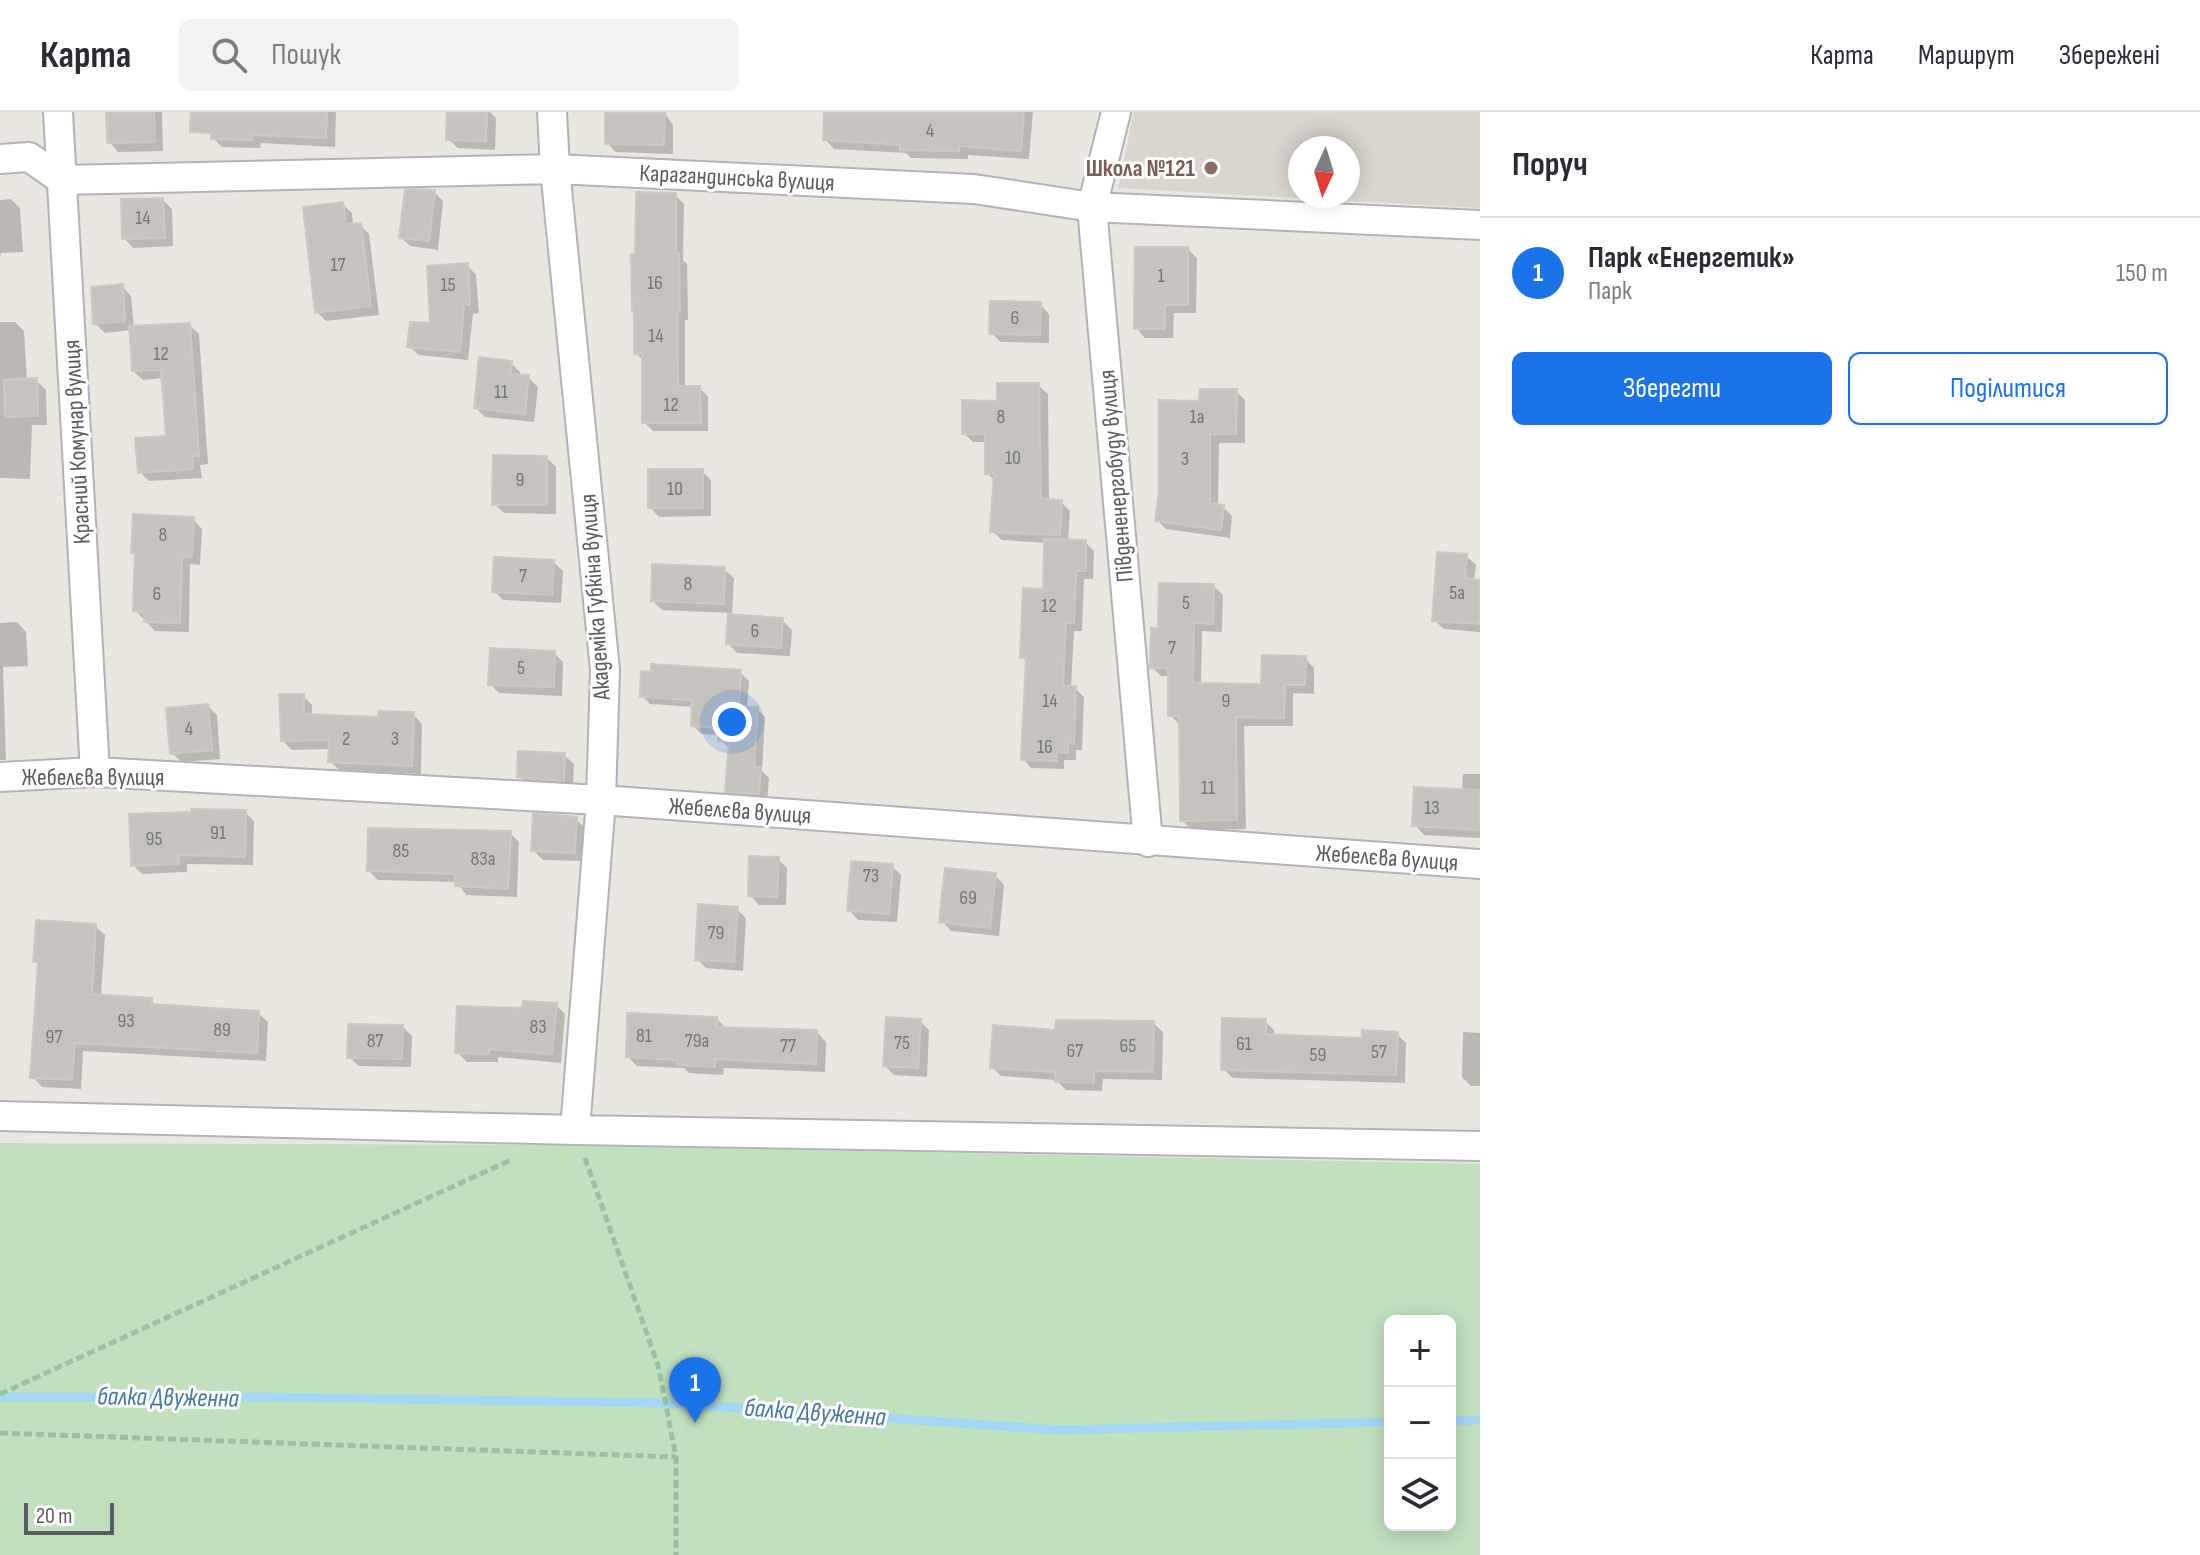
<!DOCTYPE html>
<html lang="uk">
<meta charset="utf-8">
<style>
:root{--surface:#fff;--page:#f2f2f3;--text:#2b2b33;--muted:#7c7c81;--line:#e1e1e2;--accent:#1a73e8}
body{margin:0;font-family:"Sofia Sans Condensed",sans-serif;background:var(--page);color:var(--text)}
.controls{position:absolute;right:24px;bottom:24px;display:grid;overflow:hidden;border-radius:12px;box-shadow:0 4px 20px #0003}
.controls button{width:72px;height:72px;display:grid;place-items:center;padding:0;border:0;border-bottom:2px solid var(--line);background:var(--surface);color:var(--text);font:40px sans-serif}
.compass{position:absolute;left:1288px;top:24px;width:72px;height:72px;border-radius:50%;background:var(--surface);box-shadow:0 4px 20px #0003;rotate:184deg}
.scale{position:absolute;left:24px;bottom:20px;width:90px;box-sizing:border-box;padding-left:8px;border:4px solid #595c60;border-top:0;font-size:22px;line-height:28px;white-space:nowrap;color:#595c60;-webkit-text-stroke:6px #fff;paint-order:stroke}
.you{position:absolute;left:732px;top:610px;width:28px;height:28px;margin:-20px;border:6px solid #fff;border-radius:50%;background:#1a73e8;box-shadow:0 0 0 12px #1a73e833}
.badge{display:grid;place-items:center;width:52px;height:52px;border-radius:50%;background:var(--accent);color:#fff;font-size:26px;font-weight:700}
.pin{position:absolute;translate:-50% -66px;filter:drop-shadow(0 2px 4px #0008)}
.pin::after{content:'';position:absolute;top:42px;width:28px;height:24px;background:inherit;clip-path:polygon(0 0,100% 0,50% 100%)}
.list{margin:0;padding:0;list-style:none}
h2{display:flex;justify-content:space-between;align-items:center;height:104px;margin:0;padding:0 32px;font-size:34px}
h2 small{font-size:26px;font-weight:400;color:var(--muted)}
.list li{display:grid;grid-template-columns:52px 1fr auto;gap:24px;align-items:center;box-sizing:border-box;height:112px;padding:0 32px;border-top:2px solid var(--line)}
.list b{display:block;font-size:30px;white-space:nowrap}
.list p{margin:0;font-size:26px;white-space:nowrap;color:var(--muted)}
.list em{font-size:26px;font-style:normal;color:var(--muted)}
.actions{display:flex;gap:16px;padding:24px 32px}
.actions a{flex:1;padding:18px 0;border:2px solid var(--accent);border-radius:12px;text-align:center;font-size:28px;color:var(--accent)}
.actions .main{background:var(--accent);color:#fff}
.icon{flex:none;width:44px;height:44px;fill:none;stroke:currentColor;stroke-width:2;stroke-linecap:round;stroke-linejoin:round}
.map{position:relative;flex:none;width:1480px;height:1443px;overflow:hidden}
header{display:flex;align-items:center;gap:48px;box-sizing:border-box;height:112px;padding:0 40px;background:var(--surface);border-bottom:2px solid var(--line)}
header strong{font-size:38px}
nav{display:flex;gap:44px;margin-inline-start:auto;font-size:28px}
.search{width:560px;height:72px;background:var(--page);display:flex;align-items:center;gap:20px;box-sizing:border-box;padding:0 28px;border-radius:12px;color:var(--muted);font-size:30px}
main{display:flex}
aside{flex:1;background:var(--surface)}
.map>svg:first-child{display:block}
</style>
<header>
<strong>Карта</strong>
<div class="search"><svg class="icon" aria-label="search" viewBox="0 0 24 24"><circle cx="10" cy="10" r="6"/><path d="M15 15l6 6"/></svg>Пошук</div>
<nav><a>Карта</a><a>Маршрут</a><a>Збережені</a></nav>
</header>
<main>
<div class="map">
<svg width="1480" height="1443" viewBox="0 0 1480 1443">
<rect width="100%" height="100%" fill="#eae7e0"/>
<path fill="#dad6ce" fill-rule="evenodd" d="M1134,0H1480V96L1118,76ZM1300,36H1348V84H1300Z"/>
<path fill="#c0e0be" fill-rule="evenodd" d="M0,1031L573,1033L1480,1052V1443H0ZM1390,1209H1450V1413H1390Z"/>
<path fill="#0003" d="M108,0H162L163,39L118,40L109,30Z
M214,0H336L335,35L261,31L260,36L222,35L213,26Z
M449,0H490L496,6L495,38L458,36L448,27Z
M607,0H664L673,13V42L616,40L607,31Z
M826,0H1033L1029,47L968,43V47L911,46L906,41L834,37L825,27Z
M434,80L443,89L438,138L410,134L401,125Z
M675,83L684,92L683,148L687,152L688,208H685V276H700L708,285V319H653L644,310V249L636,241L637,144Z
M11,87L20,96L23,140L1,141L0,147V88Z
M163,88L172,97L173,134L133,136L124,126Z
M342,92L352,101L353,113H360L369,122L379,203L326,209L317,200Z
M1188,137L1197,146L1196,201H1174L1173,226H1145L1136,216Z
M467,153L476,163L479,201L473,202L468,248L419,243L409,234L432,214Z
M122,174L131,184L134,216L189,213L199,222L208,352L200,353L202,366L149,369L140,360L168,326L164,266L143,268L133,259L131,218L105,221L95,211Z
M1040,192L1049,202V231L1001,230L991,221Z
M0,210H15L24,219L27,269L36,268L46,278L47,313H32L30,367L0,366Z
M511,251L520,260V265H528L538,275L534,310L485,305L476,296Z
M1038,273L1048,282L1049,389L1061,390L1070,399L1068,430H1085L1094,439L1093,467H1084L1082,519H1074L1071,576H1075L1084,585L1082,638H1076V648H1064V657L1031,656L1023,647L1028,551L1022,545L1045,479L1046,431L1002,428L992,419L995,369L987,361V330H973L964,321L999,291Z
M1236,279L1245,288V331H1219L1218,394L1223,395L1232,404L1230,426L1166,417L1157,408L1201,291Z
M547,346L556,355V402L504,401L494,392Z
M702,359L711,368V404L659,405L650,395Z
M193,407L202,417L200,453L190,452L189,520L155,519L135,498L137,444L133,440Z
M1466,444L1476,453L1474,469L1480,470V520L1444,517L1434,508Z
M553,450L563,459L561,491L503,488L494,479Z
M724,457L734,466L732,505L782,508L792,518L790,544L737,541L728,531L730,501L662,498L653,489Z
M1214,474L1223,483L1222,520L1202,519L1201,573L1263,574L1305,546L1314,556V582L1293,581V614H1244L1246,717L1191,718L1182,708L1179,612L1170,603V564H1161L1152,555L1160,518Z
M17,510L26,520L28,554L3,555L6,648H0V511Z
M554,541L563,550L562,584L499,581L490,572Z
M740,560L749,569L747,596L757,597L765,605L762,659L769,666L767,690L735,688L727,679L730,636L720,628V623L701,622L693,613L694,595L650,592L642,584Z
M303,584L312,593V604L380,607L413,602L422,612L421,662L339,658L330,649V637L292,638L283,629Z
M208,594L217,603L220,647L182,650L172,641Z
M564,643L574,652L573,677L529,673L519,664Z
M1463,662H1480V726L1424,723L1415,713L1462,679Z
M245,700L254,709L253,753L187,752V760L142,762L133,753Z
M576,707L585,716L583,749L543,748L533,738Z
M510,721L519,730L517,785L466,783L457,770L378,768L369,759Z
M778,747L787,756L786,793H759L750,783Z
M892,754L901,763L897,810L858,808L849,798Z
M995,763L1004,773L999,824L951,819L942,809Z
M737,797L746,806L743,859L706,856L697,847Z
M95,814L105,823L101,885L151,888L157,895L258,901L268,910L266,949L83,939L81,977L42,975L33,965L40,854L36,849Z
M556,893L565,902L561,951L498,945V950H467L457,940L524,898Z
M717,907L727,917L817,920L826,930L825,960L724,956L723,963L689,961L684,956L637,954L628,945Z
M920,909L929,918L927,965L894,963L885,954Z
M1265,909L1274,918V925L1363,928L1397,922L1406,931L1405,971L1233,966L1223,957Z
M1153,911L1163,920L1162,968L1103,967L1102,979L1066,978L1056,968L1001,964L992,955Z
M403,915L412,924L411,955L359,954L349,945Z
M1463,920L1480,921V974H1471L1462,965Z"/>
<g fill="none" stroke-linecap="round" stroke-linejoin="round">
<path stroke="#a4d7f6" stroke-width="9" d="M0,1285H260L665,1291L1060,1318L1390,1310
M1450,1309L1480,1308"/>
</g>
<path fill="#c6c2be" stroke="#cec9bf" stroke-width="2" d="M106,0H154L155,30L107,31Z
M191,0H327L326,26L252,23V28L211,27V21L190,20Z
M447,0H487L486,29L446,28Z
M605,0L665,1L664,33L605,32Z
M824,0H1024L1021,39L959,34V39L900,38V33L823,28Z
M405,77L435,78L429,129L399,126Z
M636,80L676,81V141H679L680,200H677L678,274H700L701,311H642V242H634V200H632L631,142H635Z
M163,86L165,126L122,127L121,87Z
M343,90L346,112L361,111L371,194L315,201L303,95Z
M1135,135H1188V193H1165V217H1134Z
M468,151L470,193H464L460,240L407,235L410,210L430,211L427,154Z
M123,172L125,209L93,212L91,175Z
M990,189L1041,190L1040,223L989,222Z
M190,211L199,344H192L193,357L138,361L135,326L166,324L161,258L132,259L129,214Z
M479,245L512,249L510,262L529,263L525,302L474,296Z
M37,266L38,304L5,305L4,268Z
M997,271H1039L1041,387L1062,388L1060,423L990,420L994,362H985V322H962V288L997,289Z
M1200,277H1237L1236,322H1210V391L1224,393L1221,418L1155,409L1159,380V288L1199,289Z
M493,343L547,344V393H492Z
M648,357H703V396H648Z
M133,402L194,405L192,445L182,444L180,511L144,510V500L133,499L135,441H131Z
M1044,427L1086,428V459H1076L1074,511H1066L1063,574H1076L1074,631L1068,630V641L1057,640V649L1021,648L1026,546H1020L1023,476L1043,477Z
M1437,440L1467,442L1465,466L1480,468L1479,512L1432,509Z
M494,445L554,448L552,483L492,480Z
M652,452L725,455L724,492L651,489Z
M1159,471L1214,472L1213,512L1194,511L1193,571L1261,572L1262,543L1306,544L1305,573H1285L1284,606L1236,605L1237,708L1180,709L1179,604H1168V556H1150L1151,516H1158Z
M728,502L783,506L781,536L726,532Z
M490,536L555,539L554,575L488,573Z
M651,552L741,558L739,594L758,595L754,655H761L759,682L725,680L729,629H718V616L691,614L692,588L640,585L641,559L651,560Z
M279,582H304V602L378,605V599L414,600L412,654L328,650L329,628L281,629Z
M208,592L212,638L170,642L166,596Z
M518,639L565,641L564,669L517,665Z
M1414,675L1480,678V718L1412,714Z
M191,697L246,698L245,745L178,743L179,752L131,754L129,702L191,700Z
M533,701L577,705L575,741L531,739Z
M368,716L511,719L508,777L455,774V762L367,759Z
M749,744L779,745L777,785L748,784Z
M851,749L893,752L889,802L847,799Z
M945,756L996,761L990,816L939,810Z
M698,792L738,795L734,850L695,848Z
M36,808L96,812L92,882L152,886L151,892L259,899L257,941L75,931L72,968L30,966L38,850H33Z
M523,889L557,891L552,942L489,937V942L455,941L457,894L522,896Z
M627,901L717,905V915L817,918L816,952L715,947V955L677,953L678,948L626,945Z
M886,905L921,907L918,956L883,954Z
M1222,906L1266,907V922L1362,926V918L1398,920L1396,963L1221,958Z
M1056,908L1154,909L1153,960L1094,959V971L1055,970V960L990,956L993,913L1055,918Z
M348,912L403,913L402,947L347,946Z"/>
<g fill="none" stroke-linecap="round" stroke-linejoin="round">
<defs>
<path id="minor" d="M58,0L95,660
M552,0L555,57L605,558L601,688L575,1018
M1116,0L1092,95L1148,730
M0,47L29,45L62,68L555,57L974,77L1092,95L1480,113
M0,665L95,660L601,688L1480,752
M0,1004L575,1018L1480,1034"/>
</defs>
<use href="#minor" stroke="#b1b3b7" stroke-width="32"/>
<path stroke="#99c0a1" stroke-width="5" stroke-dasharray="8 4" stroke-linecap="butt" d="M585,1046L658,1253L676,1345V1443
M0,1282L513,1047
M0,1321L676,1345"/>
<use href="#minor" stroke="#fff" stroke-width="28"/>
</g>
<circle fill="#8d6e63" stroke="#fff" stroke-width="3" cx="1211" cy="56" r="8"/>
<g text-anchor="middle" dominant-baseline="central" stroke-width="6" stroke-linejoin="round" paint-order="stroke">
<g font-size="20" fill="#747678">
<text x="930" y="19">4</text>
<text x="143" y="106">14</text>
<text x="338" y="153">17</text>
<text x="1161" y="164">1</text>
<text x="655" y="171">16</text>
<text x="448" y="173">15</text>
<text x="1015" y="206">6</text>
<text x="656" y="224">14</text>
<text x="161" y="242">12</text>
<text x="501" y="280">11</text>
<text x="671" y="293">12</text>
<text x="1001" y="305">8</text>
<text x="1197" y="305">1а</text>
<text x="1013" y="346">10</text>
<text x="1185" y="347">3</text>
<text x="520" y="368">9</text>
<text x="675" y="377">10</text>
<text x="163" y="423">8</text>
<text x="523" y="464">7</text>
<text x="688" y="472">8</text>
<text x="1457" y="481">5а</text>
<text x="157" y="482">6</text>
<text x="1186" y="491">5</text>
<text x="1049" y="494">12</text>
<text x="755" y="519">6</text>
<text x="1172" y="536">7</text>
<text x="521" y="556">5</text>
<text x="1050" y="589">14</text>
<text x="1226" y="589">9</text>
<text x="189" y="617">4</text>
<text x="346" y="627">2</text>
<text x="395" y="627">3</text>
<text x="1045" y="635">16</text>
<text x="1208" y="676">11</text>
<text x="1432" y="696">13</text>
<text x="218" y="721">91</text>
<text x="154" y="727">95</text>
<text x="401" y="739">85</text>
<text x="483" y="747">83а</text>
<text x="871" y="764">73</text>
<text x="968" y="786">69</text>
<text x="716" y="821">79</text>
<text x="126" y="909">93</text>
<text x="538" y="915">83</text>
<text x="222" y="918">89</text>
<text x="644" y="924">81</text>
<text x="54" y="925">97</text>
<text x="375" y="929">87</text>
<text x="697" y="929">79а</text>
<text x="902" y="931">75</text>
<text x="1244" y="932">61</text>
<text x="788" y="934">77</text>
<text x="1128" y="934">65</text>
<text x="1075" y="939">67</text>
<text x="1379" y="940">57</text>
<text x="1318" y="943">59</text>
</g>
<g font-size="24" font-weight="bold" fill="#785e54" stroke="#fff" text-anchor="end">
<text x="1195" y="56">Школа №121</text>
</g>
<g font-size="24" fill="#595c60" stroke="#fff">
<text transform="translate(737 66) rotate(3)">Карагандинська вулиця</text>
<text transform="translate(77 330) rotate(-93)">Красний Комунар вулиця</text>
<text transform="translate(1116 364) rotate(-95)">Південенергобуду вулиця</text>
<text transform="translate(595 485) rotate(-94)">Академіка Губкіна вулиця</text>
<text x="93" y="665">Жебелєва вулиця</text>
<text transform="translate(740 699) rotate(4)">Жебелєва вулиця</text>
<text transform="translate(1387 746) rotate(4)">Жебелєва вулиця</text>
</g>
<g font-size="26" font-style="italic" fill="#4579a5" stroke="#fff">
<text transform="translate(168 1286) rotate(1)">балка Двуженна</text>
<text transform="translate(815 1301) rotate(4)">балка Двуженна</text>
</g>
</g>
</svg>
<div class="controls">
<button>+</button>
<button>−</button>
<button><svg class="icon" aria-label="layers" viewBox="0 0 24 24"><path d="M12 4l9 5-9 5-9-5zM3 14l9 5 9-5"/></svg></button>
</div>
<svg class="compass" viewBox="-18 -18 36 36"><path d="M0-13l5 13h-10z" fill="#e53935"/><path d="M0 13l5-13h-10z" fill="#7c7c81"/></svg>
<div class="scale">20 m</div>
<div class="you"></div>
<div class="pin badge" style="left:695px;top:1311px">1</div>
</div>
<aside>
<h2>Поруч<small></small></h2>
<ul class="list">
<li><span class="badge">1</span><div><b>Парк «Енергетик»</b><p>Парк</p></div><em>150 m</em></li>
</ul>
<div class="actions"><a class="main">Зберегти</a><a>Поділитися</a></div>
</aside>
</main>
